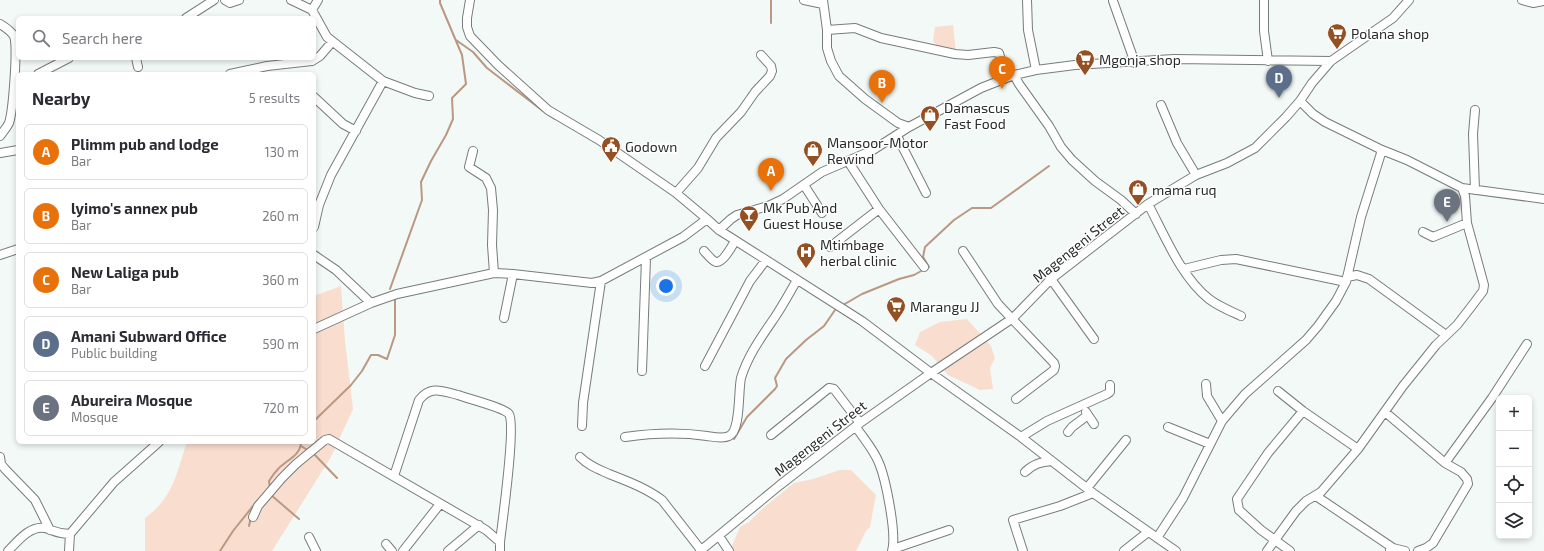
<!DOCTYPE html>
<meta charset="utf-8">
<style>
:root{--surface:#fff;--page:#f7f7f7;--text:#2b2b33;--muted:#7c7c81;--line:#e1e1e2;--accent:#2563eb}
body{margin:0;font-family:"Exo 2",sans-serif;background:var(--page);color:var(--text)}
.controls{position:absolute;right:12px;bottom:12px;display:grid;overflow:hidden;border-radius:6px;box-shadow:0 2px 6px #0003}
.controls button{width:36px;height:36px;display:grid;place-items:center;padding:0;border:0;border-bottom:1px solid var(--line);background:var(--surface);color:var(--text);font:20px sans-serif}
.you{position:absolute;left:666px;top:286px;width:14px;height:14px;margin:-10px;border:3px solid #fff;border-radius:50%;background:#1a73e8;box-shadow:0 0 0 6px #1a73e833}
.badge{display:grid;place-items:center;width:26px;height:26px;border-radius:50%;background:var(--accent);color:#fff;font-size:13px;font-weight:700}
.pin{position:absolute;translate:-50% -33px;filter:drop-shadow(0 1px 2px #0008)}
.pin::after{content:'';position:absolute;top:21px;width:14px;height:12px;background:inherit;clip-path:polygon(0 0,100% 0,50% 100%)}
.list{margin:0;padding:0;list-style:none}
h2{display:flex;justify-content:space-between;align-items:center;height:52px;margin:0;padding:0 16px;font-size:17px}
h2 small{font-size:13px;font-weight:400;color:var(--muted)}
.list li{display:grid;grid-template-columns:26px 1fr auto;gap:12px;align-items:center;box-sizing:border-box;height:56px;margin:0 8px 8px;padding:0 8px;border:1px solid var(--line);border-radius:6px}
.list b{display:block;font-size:15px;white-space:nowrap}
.list p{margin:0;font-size:13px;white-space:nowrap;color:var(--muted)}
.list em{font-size:13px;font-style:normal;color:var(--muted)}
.icon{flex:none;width:22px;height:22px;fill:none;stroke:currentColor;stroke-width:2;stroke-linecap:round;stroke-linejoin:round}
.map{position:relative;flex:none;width:1544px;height:551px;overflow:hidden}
.search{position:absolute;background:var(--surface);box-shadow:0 2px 6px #0003;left:16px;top:16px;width:300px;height:44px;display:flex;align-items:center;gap:10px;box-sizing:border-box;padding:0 14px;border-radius:6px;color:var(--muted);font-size:15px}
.panel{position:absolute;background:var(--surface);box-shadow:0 2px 6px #0003;left:16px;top:72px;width:300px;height:372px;border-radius:6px}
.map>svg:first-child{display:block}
</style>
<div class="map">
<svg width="1544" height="551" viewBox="0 0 1544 551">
<rect width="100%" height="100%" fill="#f2f9f6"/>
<path fill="#f9decf" d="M953,25L956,52L942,53L933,41L935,27Z
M341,286L345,341L353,409L331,457L272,551H145V518C174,497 176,474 187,442H314V296Z
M967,319L991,346L995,358L990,368L993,389L980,390L948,375L932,356L915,345L920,332L940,322Z
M840,470H851L876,495L870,527L866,531L856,551H734L731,548L740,527L749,522L762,509L794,483L813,479Z"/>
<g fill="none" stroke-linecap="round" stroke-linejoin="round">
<path stroke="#ba9883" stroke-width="2" d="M771,0V23
M456,40L473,52L487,68L543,111
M547,114L555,119
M927,268L929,267L923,257L925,247L954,220L972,208H991L1049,166
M390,289L422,200L421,182L431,161L446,135L453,119L452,98L466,84L462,55L440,3V0
M843,305L862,294L899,279L914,275L923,270
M314,421L351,385L362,371L371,355H378L387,359L395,335V298
M734,439L747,417L775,389L777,386L775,378L786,359L806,340L824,326L835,310
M301,446L309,451
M313,453L337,478
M270,488L269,481C272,476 275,472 279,468C287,460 301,455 301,442
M271,495L299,519
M249,526L251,517
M220,551L233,531L257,501"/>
<defs>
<path id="minor" d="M225,0L230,3L239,0
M291,0L312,10
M318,0L312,10L327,37L383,81L415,93L429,96
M470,0L467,18V27L470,36L498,65L548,110L599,140L676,193L707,219L719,230L862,321L931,373L1021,437L1093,493L1176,551
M804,0L823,4
M823,0L827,30V48L831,61L839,76L865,99L898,123L909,127
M1027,0L1028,30L1036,70
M1264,0V31L1268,61
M1522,0L1533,3L1544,1
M1113,1L1135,63
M186,18L214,0
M0,24C5,27 11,31 14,36C18,47 13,111 9,123C7,127 3,132 0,136
M827,30L855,28L881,38L955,54L968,55L994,52L999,53L1006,78
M136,58L138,67
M38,74L69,58
M230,74L267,66L312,61L320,56L332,42
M1014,75L1019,84L1049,126L1061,147L1072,160L1095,181L1121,200L1136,214
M314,97L343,124L356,131
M1161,105L1177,143L1196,175
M897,136L926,193
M473,151L469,167L486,178L491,188L493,210L492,245L494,273
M0,153L18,150
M848,161L879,209L924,267
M804,185L822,213
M1462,188L1544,199
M1475,190L1473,134L1475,110
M676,193L698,168L716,138L741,112L755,92L770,76L772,71L771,66L761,55
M1148,204C1164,234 1181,277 1209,299C1218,306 1230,311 1241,316
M314,227L319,205L331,175L383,81
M719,230L731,219L737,215L768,206L783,199L822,172L873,150L909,127L981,88L1014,75L1036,70L1075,65L1174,59L1331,61
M1423,232L1433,237L1467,223
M830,247L879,209
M704,251C707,254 712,261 716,262C723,263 732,246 735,241
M963,251L998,304L1054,363L1055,366L1054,370L1016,399
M0,255L18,249
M314,255L336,270L371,303
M1184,269L1221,260L1236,259L1346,282
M1347,277L1357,275L1369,279L1446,335
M1051,279L1094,339
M504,318L513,274
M314,329L371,303L397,294L494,273L513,274L592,283L601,281L683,237L707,219
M705,366L750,281L766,260
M642,371L646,258
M1206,384L1207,396L1222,421
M1278,391L1303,411L1358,449
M1086,412L1094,424
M1385,412L1445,463L1461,472L1467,479L1468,484L1433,543L1426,548L1418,551
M582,426L583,403L601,281
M856,427C864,439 874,450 879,463C886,480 897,535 892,551
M1168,427L1210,444
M1068,432L1072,427L1088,415
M771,435L829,388L834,389L860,423
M625,437C653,433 679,432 707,436C714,437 723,439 729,436C741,431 738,391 741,378C748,355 762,336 775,317C783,305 790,292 797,280
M1021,437L1047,421L1107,394L1110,392V385
M0,457L1,464L5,469L35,500L50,530
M580,457C589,466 598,469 609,474C627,481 646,488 662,500L701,550
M1445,463L1492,398L1527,344
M1025,472C1033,464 1041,462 1052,461
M394,476L419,400C431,385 442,391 458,395C466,398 505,408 509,414C516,426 502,524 500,542V551
M1087,488L1126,440
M1316,496L1393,548
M253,517L258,506L282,478L296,464L325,440L329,439L486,530L500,542
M719,536L729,551
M309,537L316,551
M1157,538L1183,498L1222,421L1245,394L1306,340L1318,326L1336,301L1346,282L1361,217L1382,150
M386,544L392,551
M893,549L949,530
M1390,550L1393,548L1405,551
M8,551C17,542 30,525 45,528C55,531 58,534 70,534L114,482L159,442
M69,551L70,534
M403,551L440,504
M448,551L479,525
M700,551L780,485L860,423L931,373L1013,318L1051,279L1148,204L1196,175L1227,163L1255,148L1286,117L1300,101L1312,83L1331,61L1393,18L1409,0
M1023,551L1013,520L1060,506L1093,493
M1124,551L1148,532
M1267,551L1296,511L1306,501L1321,492L1358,449L1403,386L1436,345L1457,325L1471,307L1483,291L1484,285L1467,223L1465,196L1462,188L1407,160L1382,150L1325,122L1313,114L1300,101
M1290,551L1261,530L1239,510L1237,499L1268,453L1303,411"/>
</defs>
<use href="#minor" stroke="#767d7b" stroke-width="10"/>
<use href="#minor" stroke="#fff" stroke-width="8"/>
</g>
<defs>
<symbol id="supermarket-pin" viewBox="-11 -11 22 30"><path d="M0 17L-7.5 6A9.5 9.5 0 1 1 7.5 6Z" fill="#945022" stroke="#fff"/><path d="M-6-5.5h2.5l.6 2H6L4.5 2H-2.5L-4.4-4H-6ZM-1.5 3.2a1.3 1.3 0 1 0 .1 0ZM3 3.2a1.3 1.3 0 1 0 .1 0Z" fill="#fff"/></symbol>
<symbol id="shop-pin" viewBox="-11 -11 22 30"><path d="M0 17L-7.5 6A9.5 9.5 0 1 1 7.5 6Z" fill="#945022" stroke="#fff"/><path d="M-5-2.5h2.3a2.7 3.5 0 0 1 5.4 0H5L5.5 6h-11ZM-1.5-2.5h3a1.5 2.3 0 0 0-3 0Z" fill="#fff"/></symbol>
<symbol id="civic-pin" viewBox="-11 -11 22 30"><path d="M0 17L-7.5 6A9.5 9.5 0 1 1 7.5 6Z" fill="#945022" stroke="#fff"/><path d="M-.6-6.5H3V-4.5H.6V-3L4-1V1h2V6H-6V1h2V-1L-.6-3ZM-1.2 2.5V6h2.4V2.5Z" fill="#fff"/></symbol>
<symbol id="bar-pin" viewBox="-11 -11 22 30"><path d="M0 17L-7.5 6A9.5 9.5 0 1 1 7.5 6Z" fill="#945022" stroke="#fff"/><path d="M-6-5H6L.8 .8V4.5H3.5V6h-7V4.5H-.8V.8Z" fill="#fff"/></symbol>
<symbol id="hospital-pin" viewBox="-11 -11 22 30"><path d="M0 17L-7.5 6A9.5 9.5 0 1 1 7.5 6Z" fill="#945022" stroke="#fff"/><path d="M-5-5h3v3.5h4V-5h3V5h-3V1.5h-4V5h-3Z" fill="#fff"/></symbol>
</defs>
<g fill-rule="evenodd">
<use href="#supermarket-pin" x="1326" y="22" width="22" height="30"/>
<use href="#supermarket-pin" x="1074" y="48" width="22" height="30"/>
<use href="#shop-pin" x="919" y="104" width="22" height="30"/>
<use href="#civic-pin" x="600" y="135" width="22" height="30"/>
<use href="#shop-pin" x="802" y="139" width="22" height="30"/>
<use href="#shop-pin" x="1127" y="178" width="22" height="30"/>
<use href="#bar-pin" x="738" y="204" width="22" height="30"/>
<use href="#hospital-pin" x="795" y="241" width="22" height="30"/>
<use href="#supermarket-pin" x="885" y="295" width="22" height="30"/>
</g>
<g text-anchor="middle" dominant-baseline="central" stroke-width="3" stroke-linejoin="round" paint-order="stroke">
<g font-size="14" fill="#282b2a" stroke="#fff" text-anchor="start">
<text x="1351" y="33">Polana shop</text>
<text x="1099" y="59">Mgonja shop</text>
<text x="944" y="107">Damascus<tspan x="944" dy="16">Fast Food</tspan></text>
<text x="827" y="142">Mansoor-Motor<tspan x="827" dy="16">Rewind</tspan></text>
<text x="625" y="146">Godown</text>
<text x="1152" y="189">mama ruq</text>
<text x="763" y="207">Mk Pub And<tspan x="763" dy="16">Guest House</tspan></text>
<text x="820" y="244">Mtimbage<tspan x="820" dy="16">herbal clinic</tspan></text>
<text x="910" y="306">Marangu JJ</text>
</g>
<g font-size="14" fill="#282b2a" stroke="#fff">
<text transform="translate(1078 244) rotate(-39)">Magengeni Street</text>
<text transform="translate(820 438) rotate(-38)">Magengeni Street</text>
</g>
</g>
</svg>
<div class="controls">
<button>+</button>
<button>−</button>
<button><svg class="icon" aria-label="locate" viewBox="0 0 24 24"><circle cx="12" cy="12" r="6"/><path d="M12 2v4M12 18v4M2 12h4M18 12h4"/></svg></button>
<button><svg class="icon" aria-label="layers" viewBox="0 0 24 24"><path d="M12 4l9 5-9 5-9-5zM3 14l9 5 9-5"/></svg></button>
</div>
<div class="you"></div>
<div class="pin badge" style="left:771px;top:191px;background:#e8710a">A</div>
<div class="pin badge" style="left:882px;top:103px;background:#e8710a">B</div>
<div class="pin badge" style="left:1002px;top:89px;background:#e8710a">C</div>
<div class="pin badge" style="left:1279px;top:98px;background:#5c6f8a">D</div>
<div class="pin badge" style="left:1447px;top:222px;background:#6b7280">E</div>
<div class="search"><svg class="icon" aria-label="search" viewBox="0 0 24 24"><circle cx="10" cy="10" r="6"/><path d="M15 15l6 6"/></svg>Search here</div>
<section class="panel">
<h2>Nearby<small>5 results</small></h2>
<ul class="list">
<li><span class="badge" style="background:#e8710a">A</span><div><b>Plimm pub and lodge</b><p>Bar</p></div><em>130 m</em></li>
<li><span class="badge" style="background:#e8710a">B</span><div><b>lyimo's annex pub</b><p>Bar</p></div><em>260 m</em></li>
<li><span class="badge" style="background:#e8710a">C</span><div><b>New Laliga pub</b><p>Bar</p></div><em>360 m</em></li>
<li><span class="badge" style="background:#5c6f8a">D</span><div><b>Amani Subward Office</b><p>Public building</p></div><em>590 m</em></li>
<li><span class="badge" style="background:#6b7280">E</span><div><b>Abureira Mosque</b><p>Mosque</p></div><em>720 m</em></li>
</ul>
</section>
</div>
